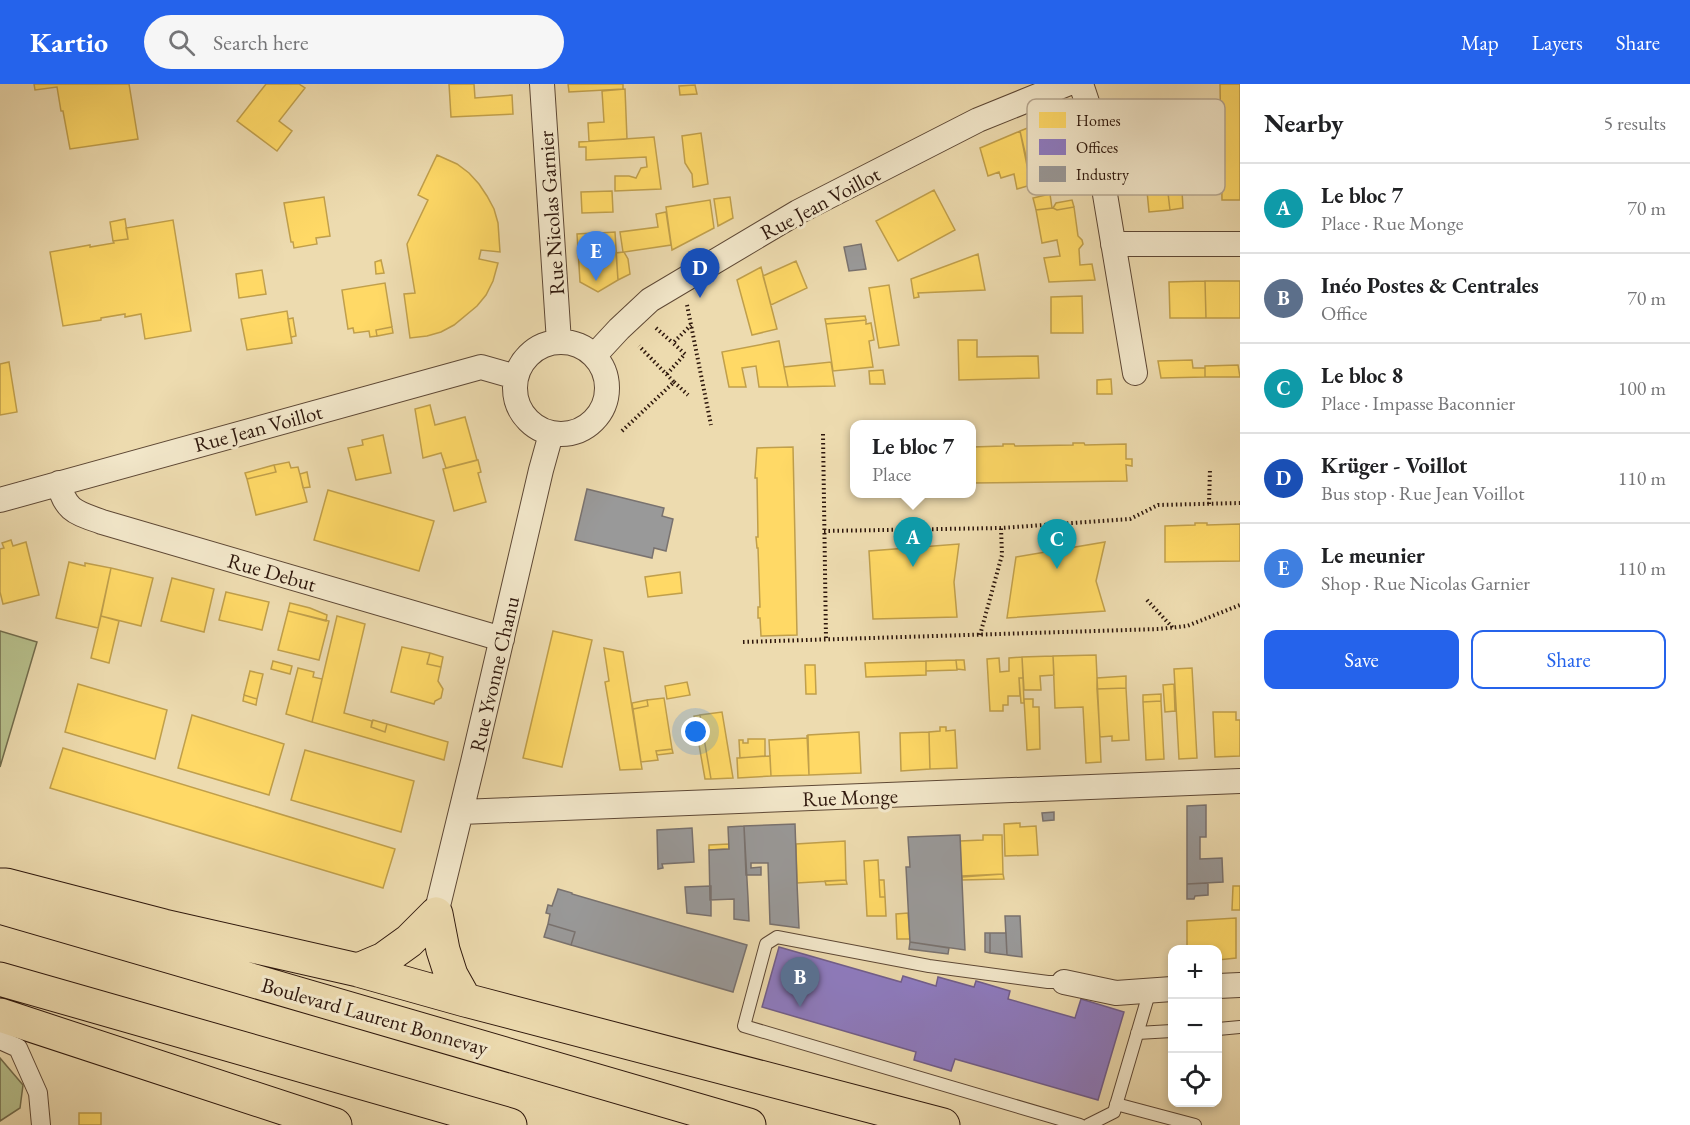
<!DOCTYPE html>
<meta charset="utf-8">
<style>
:root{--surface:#fff;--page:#f6f6f6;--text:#202124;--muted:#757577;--line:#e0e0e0;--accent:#2563eb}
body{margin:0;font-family:"EB Garamond",serif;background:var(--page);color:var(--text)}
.controls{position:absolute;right:18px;bottom:18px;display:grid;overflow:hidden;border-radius:12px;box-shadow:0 3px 9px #0003}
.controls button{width:54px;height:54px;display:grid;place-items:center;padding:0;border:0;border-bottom:2px solid var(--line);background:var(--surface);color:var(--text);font:30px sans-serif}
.you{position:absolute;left:696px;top:648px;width:21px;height:21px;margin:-15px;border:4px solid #fff;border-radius:50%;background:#1a73e8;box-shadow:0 0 0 9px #1a73e833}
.badge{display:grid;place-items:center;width:39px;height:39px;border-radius:50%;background:var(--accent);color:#fff;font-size:20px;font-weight:700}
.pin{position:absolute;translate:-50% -50px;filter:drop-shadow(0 2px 3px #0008)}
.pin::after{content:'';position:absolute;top:32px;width:21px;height:18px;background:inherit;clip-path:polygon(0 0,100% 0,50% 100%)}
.popup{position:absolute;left:850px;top:336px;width:126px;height:78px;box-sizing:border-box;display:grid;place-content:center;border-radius:12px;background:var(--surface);filter:drop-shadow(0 2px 4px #0005);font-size:20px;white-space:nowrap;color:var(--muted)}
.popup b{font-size:22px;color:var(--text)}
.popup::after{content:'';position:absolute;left:50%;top:100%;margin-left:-12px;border:12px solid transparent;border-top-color:var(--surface)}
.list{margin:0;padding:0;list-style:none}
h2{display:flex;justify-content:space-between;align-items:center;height:78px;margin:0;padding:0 24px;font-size:26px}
h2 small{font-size:20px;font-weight:400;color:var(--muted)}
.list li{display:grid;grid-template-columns:39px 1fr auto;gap:18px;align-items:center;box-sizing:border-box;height:90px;padding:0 24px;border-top:2px solid var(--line)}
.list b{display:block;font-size:22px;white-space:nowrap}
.list p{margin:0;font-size:20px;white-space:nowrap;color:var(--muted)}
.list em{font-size:20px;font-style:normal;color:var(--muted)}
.actions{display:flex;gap:12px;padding:18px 24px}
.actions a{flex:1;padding:14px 0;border:2px solid var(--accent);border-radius:12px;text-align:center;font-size:21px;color:var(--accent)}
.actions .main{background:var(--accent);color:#fff}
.icon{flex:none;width:33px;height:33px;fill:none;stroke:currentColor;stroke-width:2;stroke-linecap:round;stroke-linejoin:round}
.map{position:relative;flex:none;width:1240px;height:1041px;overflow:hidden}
header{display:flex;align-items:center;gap:36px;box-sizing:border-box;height:84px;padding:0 30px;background:var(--accent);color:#fff}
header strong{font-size:28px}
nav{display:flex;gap:33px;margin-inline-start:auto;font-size:21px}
.search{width:420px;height:54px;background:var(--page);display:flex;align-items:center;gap:15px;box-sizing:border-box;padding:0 21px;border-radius:33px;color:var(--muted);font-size:22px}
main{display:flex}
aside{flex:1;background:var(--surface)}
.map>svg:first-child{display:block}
</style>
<header>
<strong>Kartio</strong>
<div class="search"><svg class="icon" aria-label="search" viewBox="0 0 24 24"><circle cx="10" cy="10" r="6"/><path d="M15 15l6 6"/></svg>Search here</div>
<nav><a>Map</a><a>Layers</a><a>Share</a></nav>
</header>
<main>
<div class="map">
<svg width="1240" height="1041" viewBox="0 0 1240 1041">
<rect width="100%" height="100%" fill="#eddbaf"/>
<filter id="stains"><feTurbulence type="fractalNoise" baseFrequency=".00333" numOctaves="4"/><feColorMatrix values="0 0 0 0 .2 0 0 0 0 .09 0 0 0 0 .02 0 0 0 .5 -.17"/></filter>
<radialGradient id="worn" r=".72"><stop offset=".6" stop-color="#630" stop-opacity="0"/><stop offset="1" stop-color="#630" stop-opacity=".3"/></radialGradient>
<path fill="#b7c08c" stroke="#726c4c" stroke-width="1.5" d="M0,547L37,558L0,683Z
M0,974L23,1001L20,1024L0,1037Z"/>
<path fill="#ffd966" stroke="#c09f4b" stroke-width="1.5" d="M34,0H129L138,55L70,65L63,27H61L57,3L35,6Z
M266,0H299L305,4L279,37L292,47L277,67L237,37Z
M449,0H474L475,14L512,11L513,30L451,33Z
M568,0H623V5L569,8Z
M1220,0H1240V116H1222Z
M695,1L697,10L680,11L679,2Z
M625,5L627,55L589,57L588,39L604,38L602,7Z
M1173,25L1177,58L1196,56L1198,71L1144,76L1142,62L1147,61L1144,28Z
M1139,28H1144L1147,61L1142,62Z
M1050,35L1070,50L1074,73L1028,81L1020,47Z
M1020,47L1031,101L1017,105L1014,90L1001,94L999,88L988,92L980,64Z
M701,49L708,100L693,103L692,90L685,79L682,52Z
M654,53L661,105L615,107V92H629L636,94L641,84L647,83L646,73L586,76V63H579V58Z
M437,71L457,80L469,89L479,100L487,112L494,125L498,139L500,168L481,166L479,175L498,179L493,197L486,211L477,222L454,241L441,248L427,252L410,254L404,210L415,209L407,160L428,116L418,111Z
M1178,72L1182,107L1168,109L1170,126L1149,128L1144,76Z
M934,106L955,146L898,177L876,137Z
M612,107L613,128L582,129L581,108Z
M1182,107L1183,124L1170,126L1168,109Z
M1050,110L1052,124L1036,126L1033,114Z
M324,113L330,152L316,154L317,160L294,164L293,158H291L284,119Z
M730,113L733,134L718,142L714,115Z
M710,116L714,144L672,166L666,123Z
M1072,116L1074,123L1057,126L1053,124L1056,119Z
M1074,123L1078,152L1082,156L1083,160L1079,165L1080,181L1092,180L1095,196L1049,198L1044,174L1060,172L1057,156L1042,159L1036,126L1053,124L1057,126Z
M666,128L671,161L624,168L628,175L630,190L618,196L616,169L623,168L620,148L658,143L656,130Z
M125,135L128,155L113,157L110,138Z
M173,136L191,247L145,255L141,230L125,233V230L101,234V236L63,242L50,168L90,161V163L114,159L113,157L128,155L126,144Z
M615,148L618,196L598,208L580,198L577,150L592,149V158H597V153H601L600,149Z
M978,170L985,206L918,209L919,213L914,214L911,195Z
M381,176L384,189L376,190L375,178Z
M796,177L807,204L771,221L763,192Z
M761,183L777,245L752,251L737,196Z
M262,186L266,210L239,214L236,190Z
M1205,197H1240V234H1206Z
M1205,197L1206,234H1170L1169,198Z
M385,199L392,243L376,246L377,252L370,253L369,247L354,249L353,244L348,245L342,206Z
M889,201L899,261L879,264L869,204Z
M1082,212L1083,249H1051V213Z
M287,227L292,259L247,266L241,235Z
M865,232L866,236L826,240L825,235Z
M293,234L296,252L291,253L288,235Z
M866,236V240L871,239L874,256L869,257L873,283L833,287L826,240Z
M392,243L393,249L377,252L376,246Z
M958,256H977V273L1038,272L1039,294L959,296Z
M779,257L788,303H759L756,282L742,284L746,303H729L722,268Z
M1192,276L1193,284H1205V293L1161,294L1158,277Z
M9,278L17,328L0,331V280Z
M831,278L835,302L788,303L784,283Z
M1238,281L1240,293H1205V282Z
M883,286L885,300H870L869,287Z
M1111,295L1112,310H1097V296Z
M430,321L435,341L465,333L477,376L446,384L441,369L423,374L415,325Z
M383,351L391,389L356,396L348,364L363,361L362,356Z
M1073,359H1084L1085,361L1126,360V375H1132V382L1126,381L1127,397L972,399V363L1003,362V360H1014L1015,362L1073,361Z
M793,363L797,551L761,552L760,534H758V523H760L758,464H757L756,453H758L757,394H755L757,364Z
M478,376L481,388L478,389L486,418L454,427L443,385Z
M289,378L291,384L298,383L307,418L256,431L247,395L276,388L274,381Z
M274,381L276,388L247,395L245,389Z
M307,388L310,403L303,404L300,390Z
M328,406L434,437L419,487L314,456Z
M1195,439H1207V441L1240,440V477L1165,478V442L1195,441Z
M11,456L13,462L26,458L39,511L3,520L0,508V465L4,464L2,459Z
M1105,458L1096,497L1105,527L1007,534L1016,473Z
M959,460L954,498L957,533L873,535L869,467Z
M69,478L85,482V479L111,484L98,544L56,534Z
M111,484L153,494L141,542L101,532Z
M680,488L682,509L648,513L645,493Z
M172,494L214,505L204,548L161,537Z
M226,508L269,518L262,546L219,536Z
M290,519L310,524L327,531L326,537L288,527Z
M288,527L329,537L319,576L278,566Z
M101,532L119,537L109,579L91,574Z
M337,532L365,540L344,629L372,637L371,643L385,648L387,640L448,658L444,676L312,638Z
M553,547L592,556L562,683L523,674Z
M402,563L430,569L427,580L441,583L438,597L443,605L441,614L435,617L434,620L391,608Z
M604,564L623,568L642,685L620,686L605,598L609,597Z
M430,569L443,573L441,583L427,580Z
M1096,571L1101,678L1086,679L1083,623L1055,624L1053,572Z
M1053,572L1054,591L1040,592L1041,606H1024L1022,573Z
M1022,573L1023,594H1019L1020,612H1008V621H1003V627H990L987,575L999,574L1000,588L1009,587V574Z
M956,576H964L965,586L957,585Z
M956,576L957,586L926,587V577Z
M273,577L292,582L290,590L271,585Z
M926,577V591L866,593L865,579Z
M805,581H815L816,610H806Z
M298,584L314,588L313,593L322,595L312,638L286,630Z
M1192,584L1197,674L1179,675L1174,585Z
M250,587L263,590L257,615L244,611Z
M1126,592V604L1097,605V594Z
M1019,594H1023L1024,619H1021Z
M687,598L690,611L667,615L665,602Z
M78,600L167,626L155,675L65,648Z
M1174,600L1175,627L1165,628L1163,601Z
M1126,604L1129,656L1112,657V652L1100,653L1097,605Z
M1161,610V617L1143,618V611Z
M244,611L257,615L256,621L243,617Z
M664,614L672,665L656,667L658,676L641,678L633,625L648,622L647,616Z
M1024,615H1033V623H1039L1040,665L1027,666Z
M647,616L648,622L633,625L632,619Z
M1161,617L1164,675L1146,676L1143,618Z
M722,628L733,694L711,695L700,631Z
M1213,628H1236V636H1240V672L1215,673Z
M192,631L284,660L269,711L178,684Z
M700,631L711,695H705L694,632Z
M373,636L387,640L385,648L371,643Z
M940,643H946V647L955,646L957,684L930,685L929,648L940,647Z
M859,648L861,689L809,691L808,651Z
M929,648L930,685L901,687L900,649Z
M807,651L809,691L771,692L769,656L807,654Z
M748,655H765V672L740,674L739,656H743V659H748Z
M63,664L395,765L383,804L50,704Z
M672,665L673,669L657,671L656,667Z
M305,666L414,697L401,748L291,716Z
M770,672L771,692L738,694L737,674Z
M1020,739V743L1036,742L1038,771L1005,772L1004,740Z
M983,751H1002L1003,790L961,792L960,757L983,756Z
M845,757L846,796L797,799L796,760Z
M729,760V765L709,766V761Z
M878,776L880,813H885L886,832H867L864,777Z
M1003,790L1004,795L962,796V793Z
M846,796L847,800L826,801L825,797Z
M879,796H884L885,813H880Z
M1233,802H1240V826H1232Z
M908,829L910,855H897L896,830Z
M1236,834V874L1218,876V866H1187V837Z
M79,1029H101V1041H79Z"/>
<path fill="#8e7cc3" stroke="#715e8c" stroke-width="1.5" d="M779,863L901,898L903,892L936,902L938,893L974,903L976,897L1010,907L1008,915L1075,934L1081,915L1124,928L1098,1016L955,975L951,987L914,976L916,968L762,923Z"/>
<path fill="#999" stroke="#79726f" stroke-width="1.5" d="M861,160L866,185L849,187L844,163Z
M587,405L664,424L662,432L673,435L666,467L654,464L652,474L575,456Z
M1206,721V753H1200V775L1222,774L1223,798L1187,800V722Z
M1054,728V736L1043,737L1042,729Z
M795,740L797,799L799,844L770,840L768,779H751V784L761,783V791H746L744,742Z
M744,742L748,814L749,837L734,835V815L710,816L709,766L729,765L728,743Z
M692,744L694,778L662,780L663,784L658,785L657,746Z
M960,751L965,866L910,858L906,783H910L908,753Z
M1208,799V811L1195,812L1194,815H1187V800Z
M711,802V832L687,829L685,803Z
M558,805L572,809V810L747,861L733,908L571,861L575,848L548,840L550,830L546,829L548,821L552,822Z
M1005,832H1020L1022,873L1007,871Z
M548,840L575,848L571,861L544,853Z
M985,849H990V869L985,868Z
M990,849H1006L1007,871L990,869Z
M910,858L949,864L948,870L909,865Z"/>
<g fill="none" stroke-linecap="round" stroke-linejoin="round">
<defs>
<path id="service" d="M1064,898H1048L929,882L777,853L766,860L744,942L1080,1041
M1218,945L1240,943
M1137,949L1172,947
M1116,1020L1195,1041
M1088,1041L1114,1028L1150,906"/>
<path id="pedestrian" d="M0,956L18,964L38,1009L41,1041"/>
<path id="minor" d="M542,0L559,258
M1081,0L1092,33L1135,289
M1113,160H1240
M515 304a46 46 0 1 1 92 0a46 46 0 1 1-92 0Z
M594,272L619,245L650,216L798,128L978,36L1067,0
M59,399C65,428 78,429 102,438L502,555
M0,416L481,283L516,293
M461,728L1240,697
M436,830L473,678L541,386L551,350
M1064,898L1116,909L1172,905
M1218,902L1240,901"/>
<path id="trunk" d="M0,801H6L164,842L358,886L465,916L943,1041
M0,823L749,1041
M436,830L443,866L451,891L465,916
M358,886L384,875L409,857L436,830
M0,895L510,1041
M0,931L335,1041"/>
</defs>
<use href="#service" stroke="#5e4835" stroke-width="14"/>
<use href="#pedestrian" stroke="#5e4835" stroke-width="20"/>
<use href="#minor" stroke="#5e4835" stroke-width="26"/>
<use href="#trunk" stroke="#2e170c" stroke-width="35"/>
<path stroke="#2e170c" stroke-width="4" stroke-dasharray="1.5 3" stroke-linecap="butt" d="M687,221L711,341
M656,244L673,259
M667,290L685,270L673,259L691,241
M674,298L688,311
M622,347L674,298L639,262
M823,350L826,555
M1209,420L1210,385
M824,447L1001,444L1130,435L1158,421L1240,419
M1147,516L1173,544
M980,551L1002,471L1001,444
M743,558L1159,545L1187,542L1240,521"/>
<use href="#service" stroke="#f3e8cb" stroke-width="12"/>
<use href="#pedestrian" stroke="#f3e8cb" stroke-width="18"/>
<use href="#minor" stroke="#f3e8cb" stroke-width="24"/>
<use href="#trunk" stroke="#eddbaf" stroke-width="33"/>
</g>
<g text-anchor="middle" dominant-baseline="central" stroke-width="6" stroke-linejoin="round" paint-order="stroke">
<g font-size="21" fill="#2e170c" stroke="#f3e8cb">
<text transform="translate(820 119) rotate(-28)">Rue Jean Voillot</text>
<text transform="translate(551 129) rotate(-94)">Rue Nicolas Garnier</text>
<text transform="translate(258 344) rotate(-15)">Rue Jean Voillot</text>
<text transform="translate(272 488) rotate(16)">Rue Debut</text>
<text transform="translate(494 590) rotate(-77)">Rue Yvonne Chanu</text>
<text transform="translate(850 713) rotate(-2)">Rue Monge</text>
<text transform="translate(375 932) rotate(16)">Boulevard Laurent Bonnevay</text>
</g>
</g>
<rect x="1027" y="15" width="198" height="96" rx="9" fill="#f3e8cb" stroke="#b8a992" stroke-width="1.5"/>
<rect x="1039" y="28" width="27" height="16" fill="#ffd966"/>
<rect x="1039" y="55" width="27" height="16" fill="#8e7cc3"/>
<rect x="1039" y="82" width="27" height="16" fill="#999"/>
<g font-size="16" fill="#2e170c">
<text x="1076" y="42">Homes</text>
<text x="1076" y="69">Offices</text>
<text x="1076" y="96">Industry</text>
</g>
<rect width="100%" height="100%" filter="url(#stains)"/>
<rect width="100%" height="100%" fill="url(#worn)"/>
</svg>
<div class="controls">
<button>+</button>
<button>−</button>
<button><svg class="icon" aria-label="locate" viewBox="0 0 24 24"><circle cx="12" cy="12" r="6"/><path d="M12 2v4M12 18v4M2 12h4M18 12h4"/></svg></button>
</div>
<div class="you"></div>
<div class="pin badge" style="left:913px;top:483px;background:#0f9aa8">A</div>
<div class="popup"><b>Le bloc 7</b>Place</div>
<div class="pin badge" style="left:800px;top:923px;background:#5c6f8a">B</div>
<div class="pin badge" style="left:1057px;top:485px;background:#0f9aa8">C</div>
<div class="pin badge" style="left:700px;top:214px;background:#1a4fb4">D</div>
<div class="pin badge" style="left:596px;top:197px;background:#3f7fe0">E</div>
</div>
<aside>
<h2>Nearby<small>5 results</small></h2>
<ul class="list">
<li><span class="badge" style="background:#0f9aa8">A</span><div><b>Le bloc 7</b><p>Place · Rue Monge</p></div><em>70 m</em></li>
<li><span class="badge" style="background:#5c6f8a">B</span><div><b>Inéo Postes &amp; Centrales</b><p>Office</p></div><em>70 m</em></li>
<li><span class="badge" style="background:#0f9aa8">C</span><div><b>Le bloc 8</b><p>Place · Impasse Baconnier</p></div><em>100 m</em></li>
<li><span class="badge" style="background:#1a4fb4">D</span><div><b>Krüger - Voillot</b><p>Bus stop · Rue Jean Voillot</p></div><em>110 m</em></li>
<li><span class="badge" style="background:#3f7fe0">E</span><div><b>Le meunier</b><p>Shop · Rue Nicolas Garnier</p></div><em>110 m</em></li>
</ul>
<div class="actions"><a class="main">Save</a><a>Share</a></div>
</aside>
</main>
